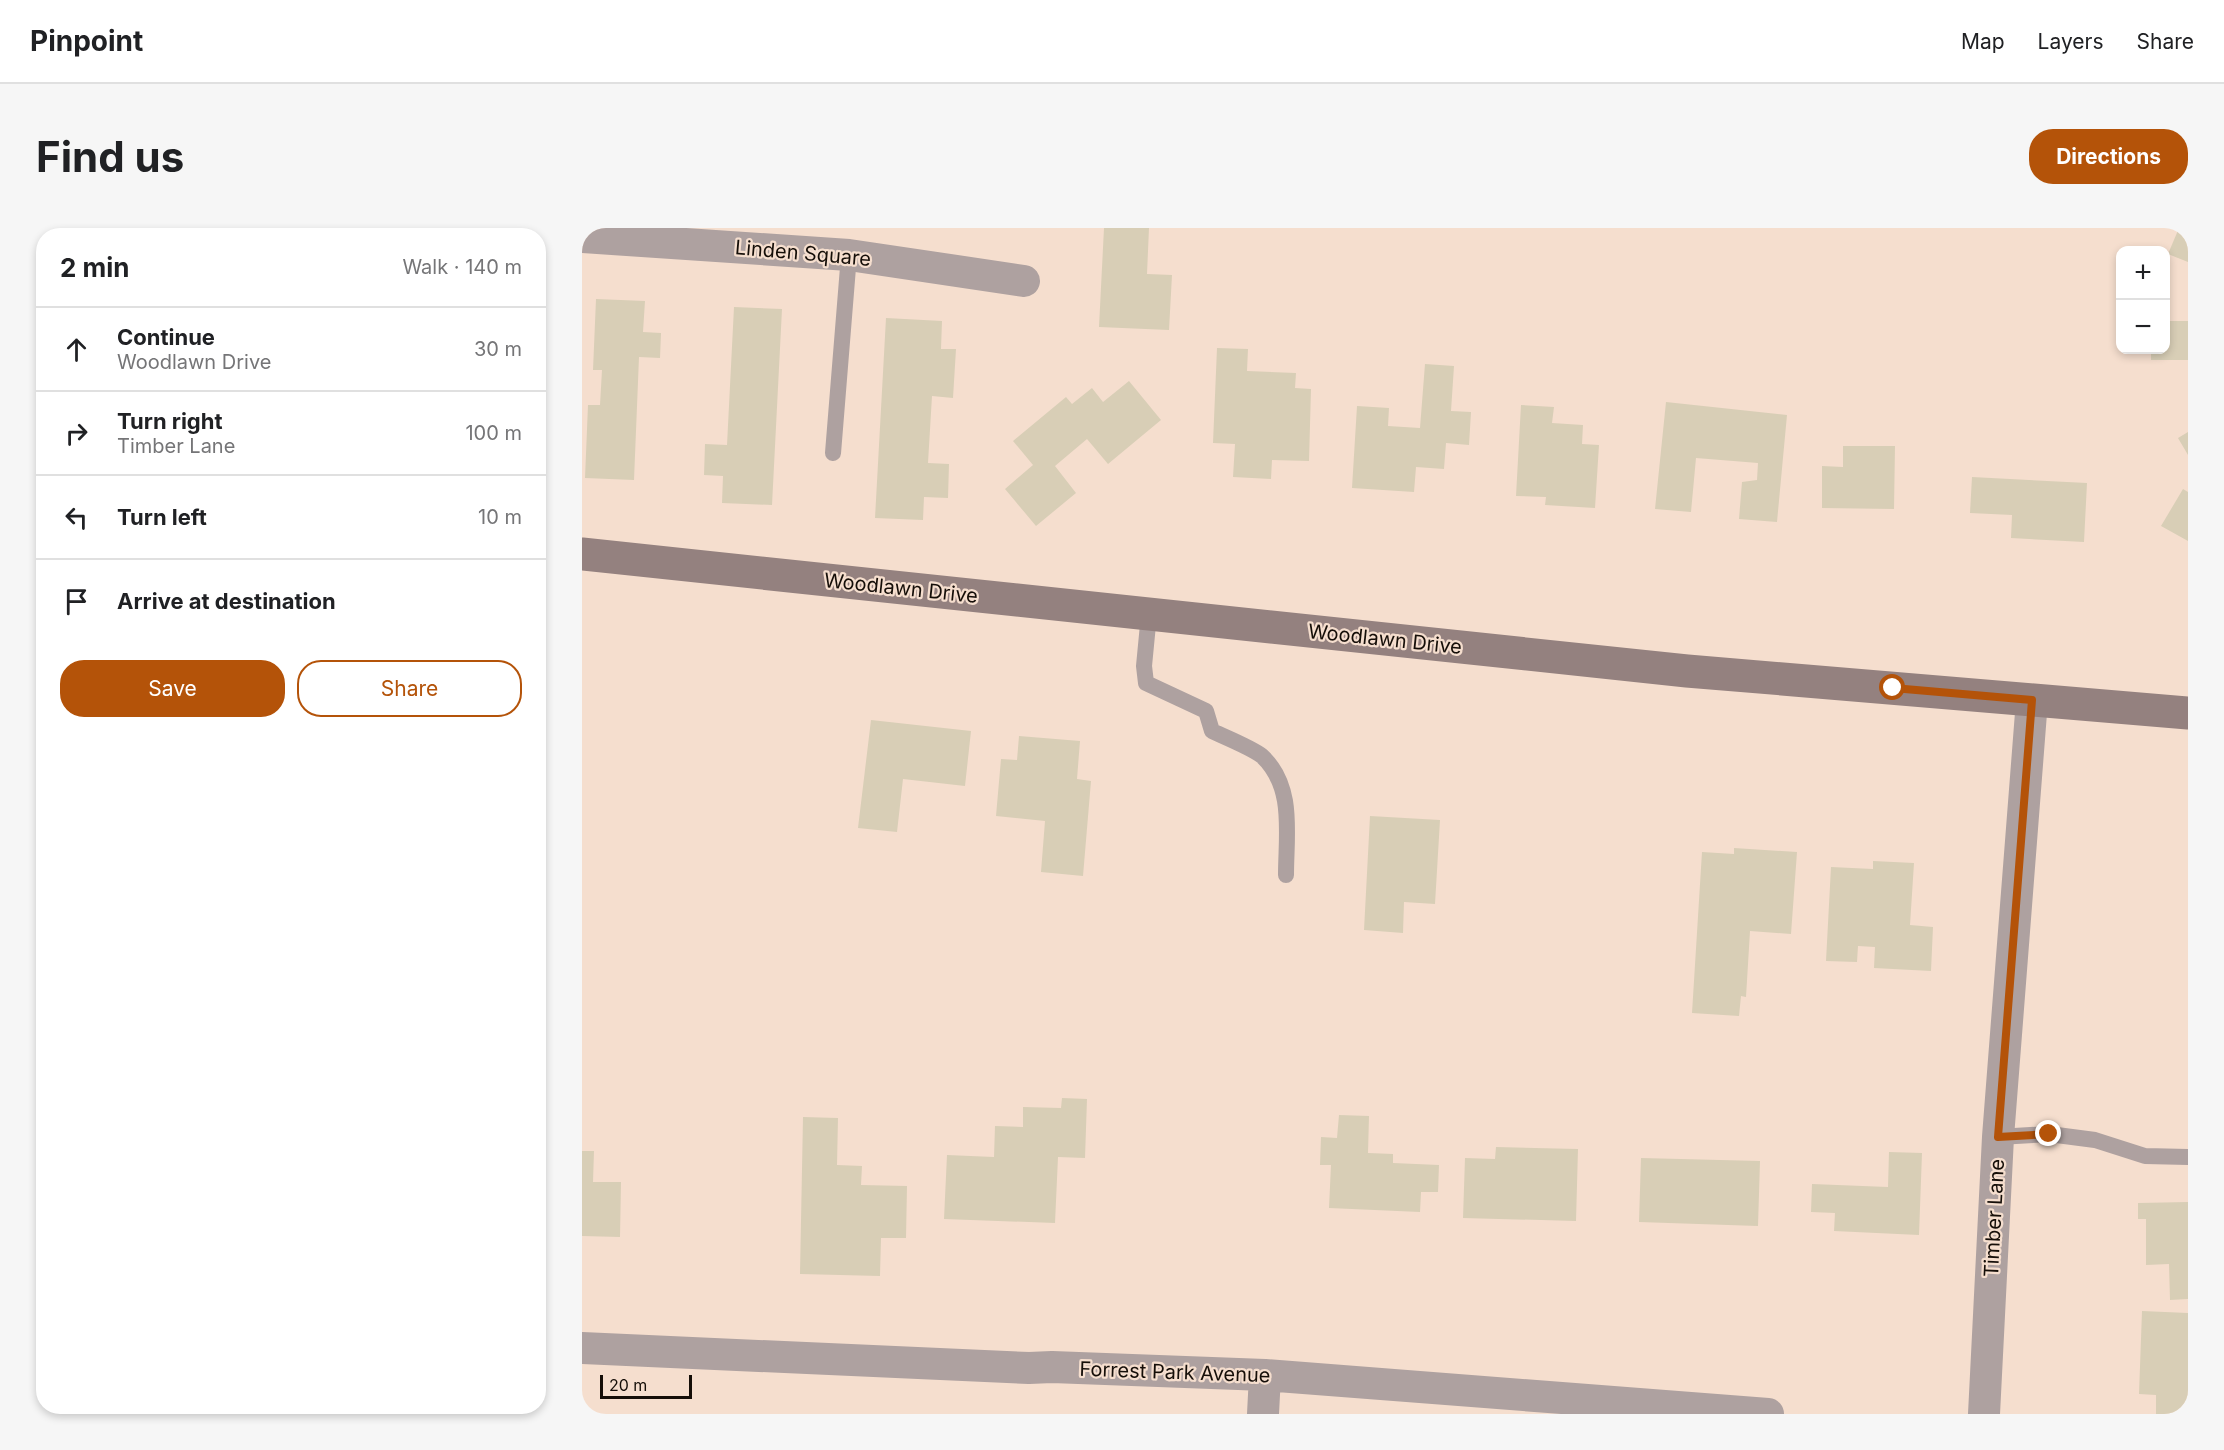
<!DOCTYPE html>
<meta charset="utf-8">
<style>
:root{--surface:#fff;--page:#f6f6f6;--text:#202124;--muted:#757577;--line:#e0e0e0;--accent:#b45309}
body{margin:0;font-family:Inter,sans-serif;background:var(--page);color:var(--text)}
.controls{position:absolute;right:18px;top:18px;display:grid;overflow:hidden;border-radius:12px;box-shadow:0 3px 9px #0003}
.controls button{width:54px;height:54px;display:grid;place-items:center;padding:0;border:0;border-bottom:2px solid var(--line);background:var(--surface);color:var(--text);font:30px sans-serif}
.scale{position:absolute;left:18px;bottom:15px;width:92px;box-sizing:border-box;padding-left:6px;border:3px solid #150e08;border-top:0;font-size:16px;line-height:21px;white-space:nowrap;color:#150e08;-webkit-text-stroke:4px #f5dece;paint-order:stroke}
.stop{position:absolute;width:18px;height:18px;margin:-14px;border:4px solid #b45309;border-radius:50%;background:#fff}
.stop.end{background:#b45309;border-color:#fff;box-shadow:0 2px 6px #0008}
.list{margin:0;padding:0;list-style:none}
h2{display:flex;justify-content:space-between;align-items:center;height:78px;margin:0;padding:0 24px;font-size:26px}
h2 small{font-size:20px;font-weight:400;color:var(--muted)}
.list li{display:grid;grid-template-columns:39px 1fr auto;gap:18px;align-items:center;box-sizing:border-box;height:84px;padding:0 24px;border-top:2px solid var(--line)}
.list b{display:block;font-size:22px;white-space:nowrap}
.list p{margin:0;font-size:20px;white-space:nowrap;color:var(--muted)}
.list em{font-size:20px;font-style:normal;color:var(--muted)}
.actions{display:flex;gap:12px;padding:18px 24px}
.actions a{flex:1;padding:14px 0;border:2px solid var(--accent);border-radius:24px;text-align:center;font-size:21px;color:var(--accent)}
.actions .main{background:var(--accent);color:#fff}
.icon{flex:none;width:33px;height:33px;fill:none;stroke:currentColor;stroke-width:2;stroke-linecap:round;stroke-linejoin:round}
.map{position:relative;flex:none;width:1606px;height:1186px;overflow:hidden;border-radius:24px}
header{display:flex;align-items:center;gap:36px;box-sizing:border-box;height:84px;padding:0 30px;background:var(--surface);border-bottom:2px solid var(--line)}
header strong{font-size:28px}
nav{display:flex;gap:33px;margin-inline-start:auto;font-size:21px}
.intro{display:flex;align-items:center;justify-content:space-between;box-sizing:border-box;height:144px;padding:0 36px}
h1{margin:0;font-size:42px}
.button{padding:15px 27px;border-radius:24px;background:var(--accent);color:#fff;font-size:21px;font-weight:700}
main{display:flex;gap:36px;padding:0 36px}
aside{flex:1;background:var(--surface);border-radius:24px;box-shadow:0 3px 9px #0003}
.map>svg:first-child{display:block}
</style>
<header>
<strong>Pinpoint</strong>
<nav><a>Map</a><a>Layers</a><a>Share</a></nav>
</header>
<div class="intro"><h1>Find us</h1><a class="button">Directions</a></div>
<main>
<aside>
<h2>2 min<small>Walk · 140 m</small></h2>
<ul class="list">
<li><svg class="icon" aria-label="ahead" viewBox="0 0 24 24"><path d="M12 20V5M6 11l6-6 6 6"/></svg><div><b>Continue</b><p>Woodlawn Drive</p></div><em>30 m</em></li>
<li><svg class="icon" aria-label="right" viewBox="0 0 24 24"><path d="M7 20v-9h11M14 6l5 5-5 5"/></svg><div><b>Turn right</b><p>Timber Lane</p></div><em>100 m</em></li>
<li><svg class="icon" aria-label="left" viewBox="0 0 24 24"><path d="M17 20v-9H6M10 6l-5 5 5 5"/></svg><div><b>Turn left</b></div><em>10 m</em></li>
<li><svg class="icon" aria-label="arrive" viewBox="0 0 24 24"><path d="M6 21V4h12l-3 4 3 4H6"/></svg><div><b>Arrive at destination</b></div></li>
</ul>
<div class="actions"><a class="main">Save</a><a>Share</a></div>
</aside>
<div class="map">
<svg width="1606" height="1186" viewBox="0 0 1606 1186">
<rect width="100%" height="100%" fill="#f5dece"/>
<path fill="#d8ceb6" d="M522,0H567L565,46L590,47L587,102L517,99Z
M1597,0H1606V34L1586,26Z
M14,71L63,73L61,104L79,105L78,130L57,129L52,252L3,250L6,177H18L20,142H11Z
M152,79L200,81L190,277L140,275L141,248L122,247L123,216L145,217Z
M304,90L360,93L359,121H374L371,170L350,168L346,235L367,236L366,270L342,269L341,292L293,290Z
M1584,93H1606V132H1569V122H1584Z
M635,120L666,121L665,143L714,145L713,160L729,161L727,233L690,232L689,251L651,249L653,216L631,215Z
M843,136L872,138L869,183L889,184L887,217L864,215L862,241L834,239L832,264L770,260L775,178L807,180L806,198L838,200Z
M547,153L579,192L526,236L505,211L473,238L494,265L454,298L423,261L451,237L431,213L484,169L490,176L510,160L521,174Z
M1084,174L1205,187L1195,294L1157,291L1160,254L1175,252L1176,235L1114,230L1109,284L1073,281Z
M939,177L972,179L970,195L1001,197L1000,216L1017,217L1013,280L963,277L964,269L934,268Z
M1606,204V227L1596,210Z
M1261,218H1313L1312,281L1240,280V238L1261,239Z
M1390,249L1505,255L1502,314L1429,310L1430,287L1388,285Z
M1601,261L1606,264V313L1579,298Z
M289,492L389,503L383,558L321,551L315,604L276,600Z
M437,508L498,513L495,551L509,553L501,648L459,644L463,593L414,588L419,531L435,532Z
M788,588L858,592L853,676L822,674L821,705L782,702Z
M1152,620L1215,624L1209,706L1168,703L1164,769L1159,768L1157,788L1110,785L1120,624L1152,626Z
M1291,633L1332,635L1328,697L1351,699L1349,743L1292,740L1293,719L1276,718L1275,734L1244,733L1249,639L1291,641Z
M480,870L505,871L503,930L476,929L473,995L362,991L365,927L412,929L413,898L441,899V879L479,880Z
M757,887L787,888L786,925L811,926V935L857,937L856,964H839L838,984L747,980L749,937H738L739,909L755,910Z
M221,889L256,890L255,937L280,938L279,957L325,958L324,1010H299L298,1048L218,1046Z
M914,919L996,921L994,993L881,990L883,930L913,931Z
M0,923H12L11,954H39L38,1009L0,1008Z
M1307,924L1340,925L1337,1007L1252,1003L1253,985L1229,984L1230,956L1306,959Z
M1059,930L1178,933L1176,998L1057,994Z
M1606,974V1071L1588,1072L1587,1036L1564,1037V991H1556V975Z
M1560,1083L1606,1085V1186H1574V1167L1557,1166Z"/>
<g fill="none" stroke-linecap="round" stroke-linejoin="round">
<path stroke="#aea1a0" stroke-width="16" d="M251,225L267,27
M567,386L562,438L564,455L624,483L630,503C643,509 670,520 680,528C713,559 704,606 704,647
M1416,909L1467,906L1513,912L1563,928L1606,929"/>
<path stroke="#aea1a0" stroke-width="32" d="M0,9L267,27L442,53
M0,1120L447,1140L470,1139L683,1147L1186,1186
M681,1186L683,1147
M1402,1186L1416,909L1450,472"/>
<path stroke="#94817f" stroke-width="33" d="M0,326L1105,443L1606,485"/>
</g>
<g fill="none" stroke-linecap="round" stroke-linejoin="round">
<path stroke="#b45309" stroke-width="8" d="M1311,460L1450,472L1416,909L1467,906"/>
</g>
<g text-anchor="middle" dominant-baseline="central" stroke-width="4.5" stroke-linejoin="round" paint-order="stroke">
<g font-size="20" fill="#150e08" stroke="#f5dece">
<text transform="translate(221 25) rotate(5)">Linden Square</text>
<text transform="translate(319 360) rotate(6)">Woodlawn Drive</text>
<text transform="translate(803 411) rotate(6)">Woodlawn Drive</text>
<text transform="translate(1412 990) rotate(-87)">Timber Lane</text>
<text transform="translate(593 1144) rotate(2)">Forrest Park Avenue</text>
</g>
</g>
</svg>
<div class="controls">
<button>+</button>
<button>−</button>
</div>
<div class="scale">20 m</div>
<div class="stop" style="left:1311px;top:460px"></div>
<div class="stop end" style="left:1467px;top:906px"></div>
</div>
</main>
